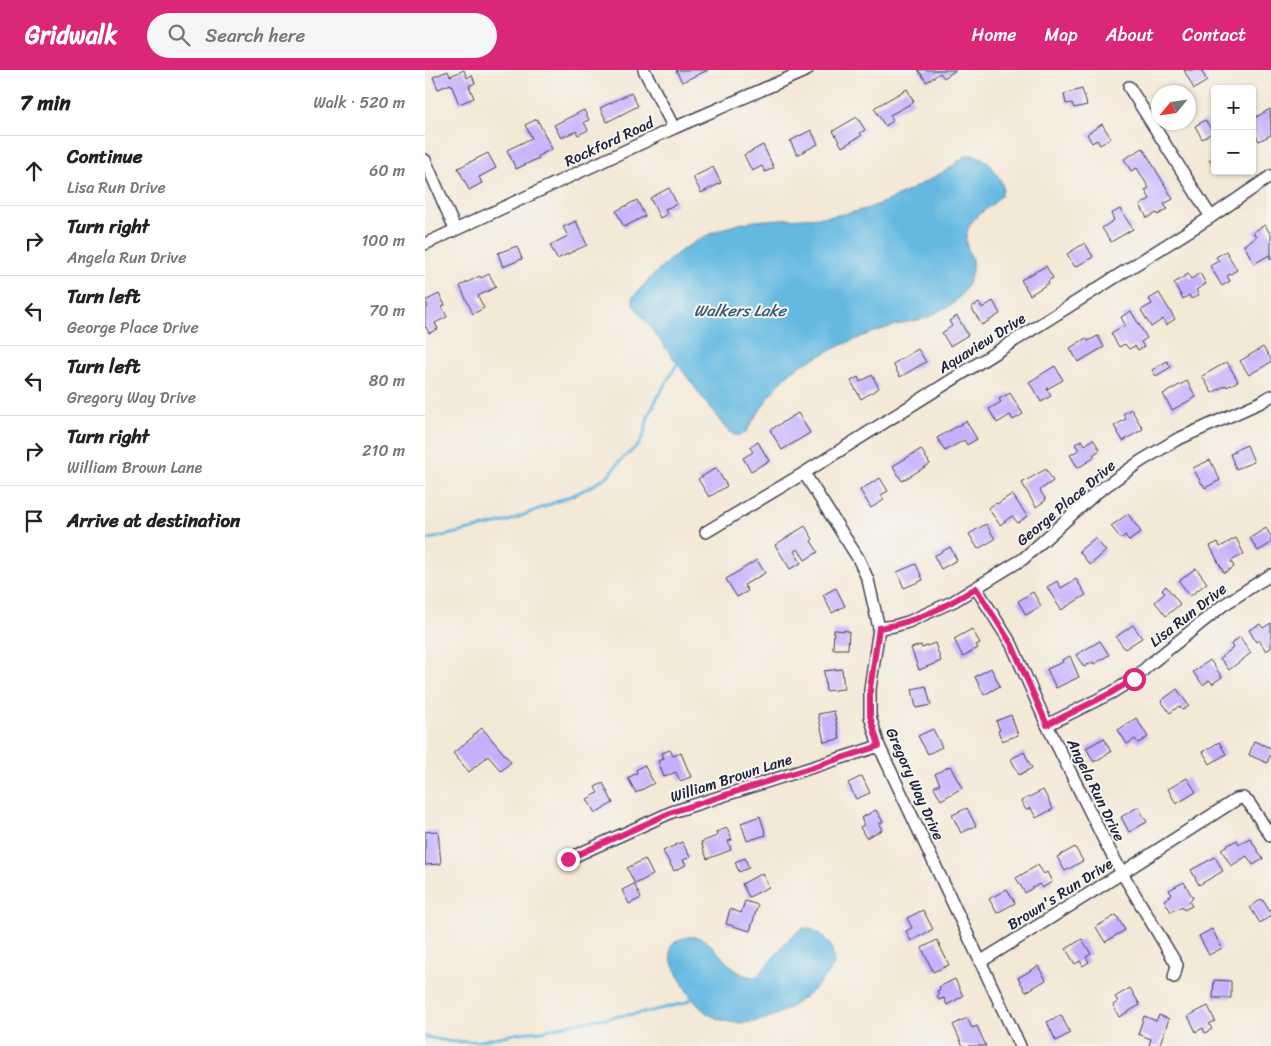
<!DOCTYPE html>
<meta charset="utf-8">
<style>
:root{--surface:#fff;--page:#f6f6f6;--text:#222;--muted:#767676;--line:#e0e0e0;--accent:#db2777}
body{margin:0;font-family:Sriracha,sans-serif;background:var(--page);color:var(--text)}
.controls{position:absolute;right:15px;top:15px;display:grid;overflow:hidden;border-radius:5px;box-shadow:0 1px 4px #0004}
.controls button{width:45px;height:45px;display:grid;place-items:center;padding:0;border:0;border-bottom:1px solid var(--line);background:var(--surface);color:var(--text);font:25px sans-serif}
.compass{position:absolute;left:726px;top:15px;width:45px;height:45px;border-radius:50%;background:var(--surface);box-shadow:0 1px 4px #0004;rotate:241deg}
.stop{position:absolute;width:15px;height:15px;margin:-11px;border:4px solid #db2777;border-radius:50%;background:#fff}
.stop.end{background:#db2777;border-color:#fff;box-shadow:0 1px 5px #0008}
.list{margin:0;padding:0;list-style:none}
h2{display:flex;justify-content:space-between;align-items:center;height:65px;margin:0;padding:0 20px;font-size:21px}
h2 small{font-size:16px;font-weight:400;color:var(--muted)}
.list li{display:grid;grid-template-columns:32px 1fr auto;gap:15px;align-items:center;box-sizing:border-box;height:70px;padding:0 20px;border-top:1px solid var(--line)}
.list b{display:block;font-size:19px;white-space:nowrap}
.list p{margin:0;font-size:16px;white-space:nowrap;color:var(--muted)}
.list em{font-size:16px;font-style:normal;color:var(--muted)}
.icon{flex:none;width:28px;height:28px;fill:none;stroke:currentColor;stroke-width:2;stroke-linecap:round;stroke-linejoin:round}
.map{position:relative;flex:none;width:846px;height:976px;overflow:hidden}
header{display:flex;align-items:center;gap:30px;box-sizing:border-box;height:70px;padding:0 25px;background:var(--accent);color:#fff}
header strong{font-size:24px}
nav{display:flex;gap:28px;margin-inline-start:auto;font-size:18px}
.search{width:350px;height:45px;background:var(--page);display:flex;align-items:center;gap:12px;box-sizing:border-box;padding:0 18px;border-radius:28px;color:var(--muted);font-size:19px}
main{display:flex}
aside{flex:1;background:var(--surface)}
.map>svg:first-child{display:block}
</style>
<header>
<strong>Gridwalk</strong>
<div class="search"><svg class="icon" aria-label="search" viewBox="0 0 24 24"><circle cx="10" cy="10" r="6"/><path d="M15 15l6 6"/></svg>Search here</div>
<nav><a>Home</a><a>Map</a><a>About</a><a>Contact</a></nav>
</header>
<main>
<aside>
<h2>7 min<small>Walk · 520 m</small></h2>
<ul class="list">
<li><svg class="icon" aria-label="ahead" viewBox="0 0 24 24"><path d="M12 20V5M6 11l6-6 6 6"/></svg><div><b>Continue</b><p>Lisa Run Drive</p></div><em>60 m</em></li>
<li><svg class="icon" aria-label="right" viewBox="0 0 24 24"><path d="M7 20v-9h11M14 6l5 5-5 5"/></svg><div><b>Turn right</b><p>Angela Run Drive</p></div><em>100 m</em></li>
<li><svg class="icon" aria-label="left" viewBox="0 0 24 24"><path d="M17 20v-9H6M10 6l-5 5 5 5"/></svg><div><b>Turn left</b><p>George Place Drive</p></div><em>70 m</em></li>
<li><svg class="icon" aria-label="left" viewBox="0 0 24 24"><path d="M17 20v-9H6M10 6l-5 5 5 5"/></svg><div><b>Turn left</b><p>Gregory Way Drive</p></div><em>80 m</em></li>
<li><svg class="icon" aria-label="right" viewBox="0 0 24 24"><path d="M7 20v-9h11M14 6l5 5-5 5"/></svg><div><b>Turn right</b><p>William Brown Lane</p></div><em>210 m</em></li>
<li><svg class="icon" aria-label="arrive" viewBox="0 0 24 24"><path d="M6 21V4h12l-3 4 3 4H6"/></svg><div><b>Arrive at destination</b></div></li>
</ul>
</aside>
<div class="map">
<svg width="846" height="976" viewBox="0 0 846 976">
<rect width="100%" height="100%" fill="#f6f6f2"/>
<filter id="ink" filterUnits="userSpaceOnUse"><feTurbulence type="fractalNoise" baseFrequency=".02" numOctaves="2"/><feDisplacementMap in="SourceGraphic" scale="10" xChannelSelector="R" yChannelSelector="G"/><feConvolveMatrix kernelMatrix="1 2 1 2 8 2 1 2 1" color-interpolation-filters="sRGB"/></filter>
<filter id="wash" filterUnits="userSpaceOnUse"><feTurbulence type="fractalNoise" baseFrequency=".0096" numOctaves="4" result="noise"/><feDisplacementMap in="SourceGraphic" scale="20" xChannelSelector="R" yChannelSelector="G"/><feGaussianBlur stdDeviation="1.12" result="paint"/><feColorMatrix in="noise" values="0 0 0 0 0 0 0 0 0 0 0 0 0 0 0 0 0 1.4 0 .05"/><feComposite in="paint" operator="in"/></filter>
<g filter="url(#wash)">
<rect width="100%" height="100%" fill="#f4e8d6"/>
<path fill="#65b9e1" stroke="#446e8e" d="M544,85C560,84 567,97 575,109C587,130 557,137 547,152C541,161 539,169 543,180C544,183 547,187 547,190C549,207 540,223 528,234C525,236 521,238 518,239C512,242 507,246 501,248C493,251 483,251 475,254C447,262 419,273 394,286C385,291 375,295 367,301C348,317 335,341 321,362L316,365H309L300,358L214,242L208,235V227C218,216 228,204 240,194C265,171 297,155 331,151C365,147 399,150 433,141C462,134 496,114 522,100C530,95 535,88 544,85Z
M384,858C392,861 402,869 406,877C408,882 408,889 409,894C386,932 326,972 282,943C273,937 263,924 258,914C251,902 243,890 246,875C289,844 294,909 332,907L363,870L376,859Z"/>
<g fill="none" stroke-linecap="round" stroke-linejoin="round">
<path stroke="#65b9e1" stroke-width="3" d="M0,470L84,451L153,423L170,414L185,404L194,392L214,374L219,365L223,347L231,330L252,294L255,292
M0,967L29,972L54,971L94,963L117,961L154,952L222,942L260,933L271,926"/>
</g>
<g id="blocks">
<path fill="#c5b1fb" d="M39,0L42,8L47,5L50,13L44,16L49,28L34,34L26,14L13,19L8,7L23,1L25,6Z
M251,0H283L257,12Z
M493,0H531L519,8L515,3L502,12Z
M759,0H776L782,11L769,19Z
M482,19L489,32L465,45L468,51L460,56L449,38Z
M657,19L662,35L649,38L647,33L641,34L639,24Z
M206,23L213,36L182,52L175,38Z
M845,39L846,65L834,71L827,59V54L830,53L828,49Z
M159,40L164,50L159,52L163,60L153,65L151,61L136,68L129,55Z
M432,47L440,60L435,63L437,65L417,77L408,61Z
M112,49L127,79L113,86L114,88L91,99L82,80L107,68L100,55Z
M780,50L788,62L777,69L770,56Z
M677,54L686,68L675,75L672,70L667,73L662,64Z
M386,60L393,74L372,85L365,71Z
M338,75L349,98L340,102L337,96L327,101L319,85Z
M718,78L748,129L739,134L742,139L733,145L732,143L722,148L715,135L725,129L720,120L724,118L712,98L706,101L699,89Z
M63,83L71,98L54,107L57,113L44,120L33,98Z
M790,87V99L784,90Z
M288,97L296,113L276,123L268,107Z
M244,118L252,134L240,139L242,144L235,148L225,128Z
M212,130L220,146L199,157L191,141Z
M695,139L708,159L686,172L677,158L689,150L686,144Z
M151,151L162,175L132,189L125,175L143,166L138,157Z
M840,155L846,165V189L844,185L829,194L819,175L831,167L828,162Z
M660,173L668,187L650,197L642,184Z
M92,176L97,189L78,197L73,183Z
M801,181L812,200L802,206L805,211L797,216L785,196L794,191L791,187Z
M621,196L628,208L623,211L624,213L605,225L596,210Z
M775,203L781,214L771,220L774,225L766,229L764,225L758,229L749,213L763,204L766,209Z
M64,204L71,217L53,226L59,238L48,244L35,216L55,206L56,208Z
M734,223L750,249L741,255L738,249L726,257L716,240L727,234L724,229Z
M14,224L20,235L17,237L22,247L10,253L13,259L4,263L1,257L0,258V239L3,237L0,231Z
M568,231L575,244L557,255L546,237L554,233L557,238Z
M706,241L722,268L716,272L719,277L713,280L710,276L704,279L700,274L694,277L686,263L700,255L696,247Z
M532,246L543,265L525,276L517,263L527,256L524,251Z
M673,266L679,277L653,292L645,278L661,268L663,271Z
M838,277L846,289V292L824,305L815,291Z
M493,279L501,292L475,307L468,294Z
M742,291L746,297L731,306L727,300Z
M802,292L813,311L802,317L801,315L787,323L777,306Z
M630,296L638,310L622,319L626,326L616,332L604,312Z
M447,305L454,318L436,329L426,311L433,307L435,312Z
M762,311L771,327L747,340L738,324Z
M585,323L598,344L588,350L585,345L572,353L564,339L576,332L574,329Z
M706,339L718,359L698,371L689,356L701,349L698,344Z
M373,343L385,363L357,380L345,360Z
M541,351L552,369L542,375L539,370L520,381L512,368Z
M668,369L675,380L668,385L670,387L653,398L645,385L654,380L650,374L657,370L660,375Z
M333,372L344,391L326,401L318,388L328,382L325,377Z
M822,375L829,392L811,399L805,384L810,382V380Z
M496,379L505,394L477,411L468,396Z
M785,390L795,410L780,418L778,414H777L768,398Z
M291,398L302,416L284,427L273,409Z
M621,399L628,411L615,420L621,430L611,437L597,413Z
M455,408L463,421L456,425L459,430L446,438L435,420Z
M587,424L602,446L593,453L587,446L575,455L563,438L571,433L572,434Z
M703,444L716,462L704,471L700,465L696,469L686,456Z
M561,454L570,469L553,479L544,464Z
M380,456L388,469L386,471L393,482L380,490L373,479L369,481L376,493L365,499L350,475Z
M841,458L846,466V473L833,481L825,468Z
M670,468L681,481L665,495L654,481Z
M811,468L819,484L806,491L809,497L799,503L785,476L793,472L795,477Z
M525,477L532,490L516,499L509,486Z
M332,490L340,503L319,515L323,521L312,527L301,509Z
M491,494L498,510L479,518L472,502Z
M771,498L782,513L765,526L754,511Z
M651,509L661,525L636,540L622,517L632,511L636,518Z
M741,516L755,534L741,546L730,532L740,523L737,520Z
M411,518L420,536L407,543L398,525Z
M608,522L616,536L601,545L593,531Z
M846,553V578L841,581L834,570L831,572L824,560L835,554L838,558Z
M708,555L717,568L700,579L691,567Z
M547,559L555,573L551,575L553,578L538,587L529,569Z
M409,560L424,561L423,579H408Z
M815,567L826,583L804,600L795,588L808,578L806,574Z
M675,571L684,585L669,594L668,592L659,597L651,585Z
M510,573L516,591L494,600L486,578L496,575L497,578Z
M645,586L654,607L631,618L622,599L638,592L637,590Z
M785,590L797,607L787,614L785,610L778,615L768,602Z
M566,598L575,616L559,625L550,607Z
M417,599L419,619L401,621L399,601Z
M501,616L506,635L491,638L487,619Z
M752,619L764,636L758,640L754,636L745,643L736,631Z
M409,641L415,669L399,672L393,644Z
M586,645L593,665L577,671L573,661L575,660L571,651Z
M711,648L723,667L713,673L710,669L702,674L693,660Z
M57,658L86,692L76,701L63,686L44,702L28,683L49,666L48,665Z
M508,659L517,677L503,684L493,666Z
M679,668L686,682L669,692L661,678Z
M829,671L846,678V684L842,693L824,685Z
M794,672L801,684L785,694L778,682Z
M245,680L248,686L256,683L266,707L255,711L251,702L239,707L233,691L239,689L237,683Z
M599,682L607,698L594,705L586,689Z
M219,695L229,713L211,723L203,708L212,703L211,700Z
M525,696L537,718L516,730L509,717L515,714L510,704Z
M437,706L445,723L431,729L423,713Z
M762,708L771,722L751,734L743,719Z
M178,713L188,733L170,743L162,729L173,723L170,717Z
M618,720L628,739L611,748L606,738L601,740L596,731Z
M713,737L722,752L704,762L696,747Z
M542,738L551,756L536,763L527,745Z
M451,740L458,752L454,754L457,760L441,768L435,757L439,755L436,748Z
M335,746L341,765L322,771L316,753Z
M302,758L307,770L303,771L306,780L282,789L276,772L292,766L291,762Z
M13,761L16,794L0,795V762Z
M825,768L838,789L828,795L822,786L806,796L796,779L812,770L814,774Z
M257,772L265,787L258,790L261,795L249,801L238,781Z
M650,777L658,791L640,801L632,787Z
M790,787L798,801L774,815L766,800Z
M320,788L324,798L314,802L310,792Z
M220,789L228,805L210,814L202,798Z
M613,795L619,804L622,802L627,812L617,818L614,814L600,823L591,808Z
M337,803L344,817L324,827L317,814Z
M759,812L768,828L764,831L767,836L759,840L757,836L746,842L739,830L747,825L744,820Z
M209,814L216,828L204,834L197,820Z
M582,819L590,833L572,843L564,829Z
M837,829L846,843V846L835,853L825,837Z
M320,831L333,835L325,861L301,854L305,839L316,843Z
M498,840L508,859L486,871L481,861L487,858L482,848Z
M691,845L700,860L680,872L671,857Z
M787,859L797,878L784,885L774,866Z
M657,869L666,884L661,887L664,892L658,896L655,891L650,894L641,879Z
M512,870L524,895L508,902L497,878Z
M613,896L621,910L601,922L593,908Z
M530,909L538,926L522,935L519,928L514,930L512,926L514,925L512,921L515,920L514,917Z
M789,910L806,911V928H788Z
M705,918L715,935L694,947L688,935L693,932L690,927Z
M783,936L790,951L784,954L787,959L780,963L778,958L771,962L763,946Z
M636,945L645,963L631,971L622,952Z
M734,945L744,949L734,976H726L724,975L726,969L713,964L719,946L731,951Z
M542,948L547,958L552,956L561,976H538L528,955Z"/>
</g>
</g>
<g filter="url(#ink)">
<use href="#blocks" fill-opacity="0" stroke="#424052" stroke-width="1"/>
<g fill="none" stroke-linecap="round" stroke-linejoin="round">
<defs>
<path id="street" d="M219,0L249,58
M704,17L786,147
M0,90L30,159
M0,174L249,58L382,0
M379,403L433,488L443,510L454,558L445,619V646L454,676L595,976
M281,462L379,403L786,147L846,106
M551,518L587,575L622,655L679,770L697,803L752,895L749,907
M454,558L469,556L483,552L529,531L598,489L671,423L716,391L751,370L836,332L846,326
M622,655L686,623L709,609L724,595L797,536L834,512L846,505
M143,789L247,742L454,676
M555,892L697,803L812,729L818,728L824,733L846,766"/>
</defs>
<use href="#street" stroke="#424052" stroke-width="14"/>
<use href="#street" stroke="#fff" stroke-width="11"/>
</g>
</g>
<g fill="none" stroke-linecap="round" stroke-linejoin="round" filter="url(#ink)">
<path stroke="#db2777" stroke-width="6" d="M143,789L247,742L454,676L445,646V619L454,558C489,553 520,537 551,518L587,575L622,655L686,623L709,609"/>
</g>
<g text-anchor="middle" dominant-baseline="central" stroke-width="4" stroke-linejoin="round" paint-order="stroke">
<g font-size="15" fill="#22223b" stroke="#f6f6f2">
<text transform="translate(184 72) rotate(-25)">Rockford Road</text>
<text transform="translate(557 273) rotate(-32)">Aquaview Drive</text>
<text transform="translate(641 433) rotate(-40)">George Place Drive</text>
<text transform="translate(763 545) rotate(-38)">Lisa Run Drive</text>
<text transform="translate(306 708) rotate(-18)">William Brown Lane</text>
<text transform="translate(490 714) rotate(66)">Gregory Way Drive</text>
<text transform="translate(671 720) rotate(64)">Angela Run Drive</text>
<text transform="translate(635 824) rotate(-32)">Brown's Run Drive</text>
</g>
<g font-size="16" font-style="italic" fill="#395775" stroke="#f6f6f2">
<text x="315" y="240">Walkers Lake</text>
</g>
</g>
</svg>
<div class="controls">
<button>+</button>
<button>−</button>
</div>
<svg class="compass" viewBox="-18 -18 36 36"><path d="M0-13l5 13h-10z" fill="#e53935"/><path d="M0 13l5-13h-10z" fill="#767676"/></svg>
<div class="stop" style="left:709px;top:609px"></div>
<div class="stop end" style="left:143px;top:789px"></div>
</div>
</main>
